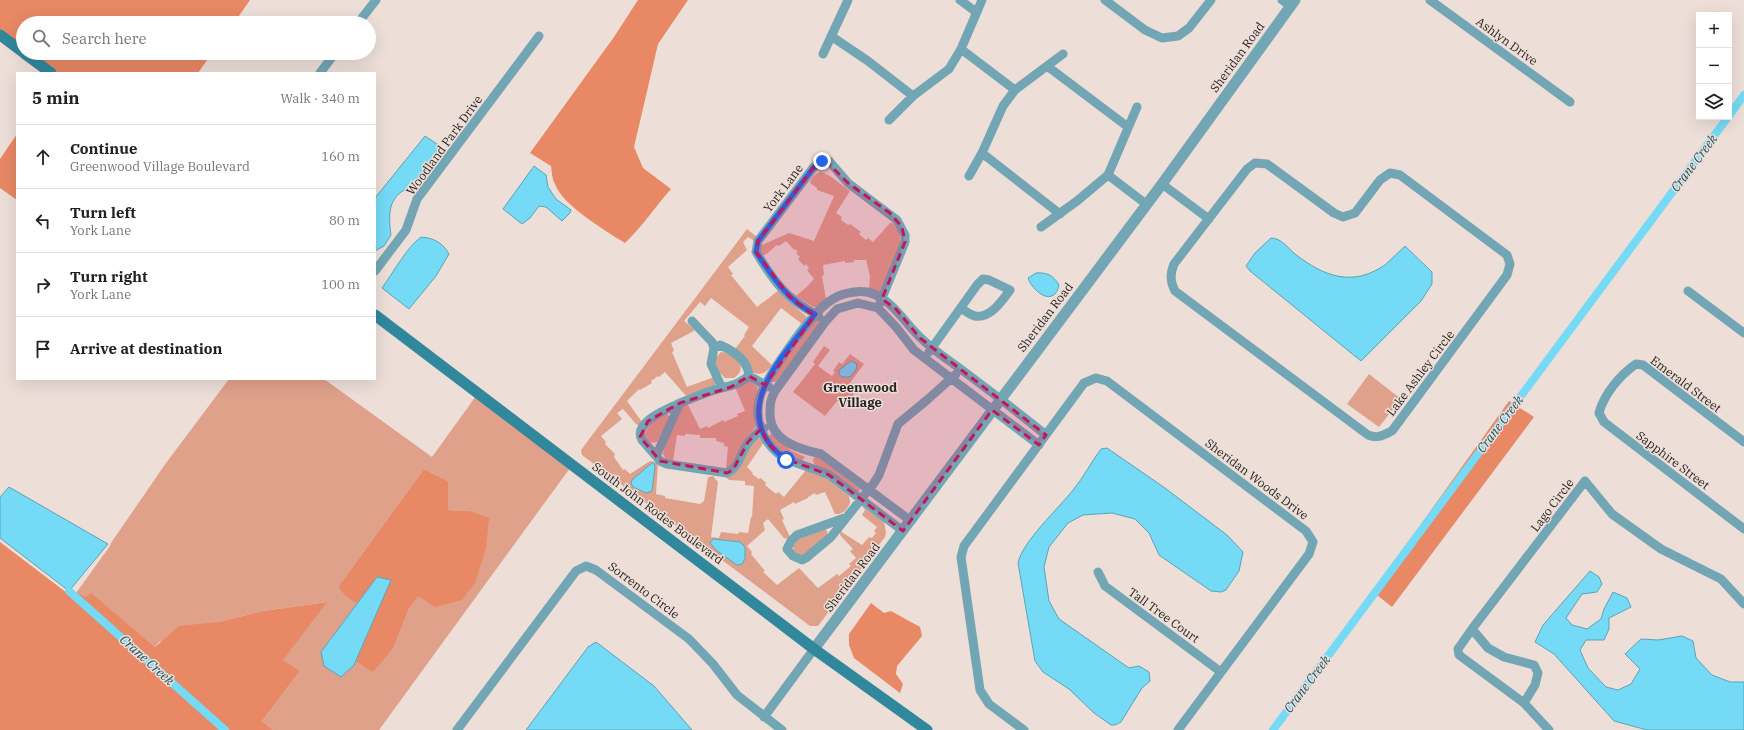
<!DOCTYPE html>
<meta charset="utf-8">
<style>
:root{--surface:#fff;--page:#f2f2f2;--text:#222;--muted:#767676;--line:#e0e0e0}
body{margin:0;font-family:"IBM Plex Serif",serif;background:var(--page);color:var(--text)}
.controls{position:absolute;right:12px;top:12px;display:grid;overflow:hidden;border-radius:0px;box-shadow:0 4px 16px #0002}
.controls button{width:36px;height:36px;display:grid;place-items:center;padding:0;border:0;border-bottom:1px solid var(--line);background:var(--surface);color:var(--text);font:20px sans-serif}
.stop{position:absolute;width:12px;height:12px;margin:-9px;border:3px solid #2563eb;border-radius:50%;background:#fff}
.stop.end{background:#2563eb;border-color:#fff;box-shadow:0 1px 4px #0008}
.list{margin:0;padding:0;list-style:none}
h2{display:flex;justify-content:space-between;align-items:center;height:52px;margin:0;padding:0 16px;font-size:17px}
h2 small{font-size:13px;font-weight:400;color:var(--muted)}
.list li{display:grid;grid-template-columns:26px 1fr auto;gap:12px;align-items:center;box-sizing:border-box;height:64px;padding:0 16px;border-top:1px solid var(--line)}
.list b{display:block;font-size:15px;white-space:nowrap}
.list p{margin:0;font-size:13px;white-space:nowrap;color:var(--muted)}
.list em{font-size:13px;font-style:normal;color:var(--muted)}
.icon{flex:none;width:22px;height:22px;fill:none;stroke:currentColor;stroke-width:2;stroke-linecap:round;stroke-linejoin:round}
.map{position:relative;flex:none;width:1744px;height:730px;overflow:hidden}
.search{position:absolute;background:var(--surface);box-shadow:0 4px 16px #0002;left:16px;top:16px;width:360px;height:44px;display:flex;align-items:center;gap:10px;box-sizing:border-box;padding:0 14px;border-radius:22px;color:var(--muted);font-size:15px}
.panel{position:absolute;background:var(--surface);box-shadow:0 4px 16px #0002;left:16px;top:72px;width:360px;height:308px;border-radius:0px}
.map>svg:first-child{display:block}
</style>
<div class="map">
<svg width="1744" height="730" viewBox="0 0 1744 730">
<rect width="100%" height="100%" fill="#edded8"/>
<path fill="#e0a18b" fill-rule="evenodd" d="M821,172L830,176L850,191L836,213L842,217L841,220L848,225L850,224L861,232L859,234L866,240L868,238L873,242L890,223H893L900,232V244L880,293L869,289L870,276L866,260H854V262L845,263V261L823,265L824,275L822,276L826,299L817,307H813L796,296L809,285V284L814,279L807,270L809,268L806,264L804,266L798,259L800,257L796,253L798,252L795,249L794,250L786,241L779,246L777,245L765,255H762L760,251L762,245L789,233L814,241L834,196L817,190V188L810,183C811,177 816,173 821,172Z
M747,229L757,237L754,241L748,237L743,242L747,250L728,267L733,274L731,275L757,307L779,290L788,301L806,316L807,319L802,324L781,308L752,346L772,365C766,373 763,375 753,373L735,349L745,336L744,335L749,327L711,298L705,306L700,302L684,321L694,329V331L671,343L674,351L672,352L687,387L714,377L715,385L687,397L665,372L659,377L658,376L651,381L652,383L640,390L639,389L627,401L642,422L640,426L636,424L623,409L617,413L622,419L601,436L606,442L605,444L615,454L614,457L623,470L625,469L630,474L650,461L658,463L656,494L665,496V498L700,504L704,501L708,477L713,476L718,482L711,537L719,538L721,532L738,534L739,532L748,533L751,517H752L754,486L745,485V481L729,480L726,477L758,438L762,439L764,442L747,467L753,473L752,474L759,479L761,478L766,483L765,485L776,494L778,492L784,497L806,470L818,472L849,496L850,502C848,509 843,515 835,514L825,492L816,495L815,493L808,497V498L795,504L794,502L780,510L784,519L782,520L790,537L788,539L784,538L768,519L763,523L765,530L747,546L752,552L751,554L765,571L763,572L777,585L799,568L818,588L837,574L839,576L851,566L849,564L856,558L850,551L853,549L840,535V531L862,545L869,537L872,538L876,533L874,531L877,527L862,515L865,510L862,506L884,521L886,533L885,537L818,626H810L582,455L581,450Z
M815,319L820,322L776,382H772L771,378Z
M824,346L830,350L818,366L832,376L835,372L833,371L839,362L842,364L850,354L864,364L847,387L854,394L845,406L837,401L825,416L793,392L815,364L813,362Z
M721,352C734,353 750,367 734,378H725L714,367L716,358Z
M1369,374L1401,399L1379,427L1347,404Z
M229,379H324L432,457L476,396L570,468L379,730H273L262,721L300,671L282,660L326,602L263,611L219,622L159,642L155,647L91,594L86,597L76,593L110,546L111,543L166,463ZM424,469L448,481V510L470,511L409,609L393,649L373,671L355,661L354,665L321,652L357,604L345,596L338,587Z
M746,379L758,387L754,405L755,428L744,441L734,462L728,469L726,468L728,447L724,446V443L716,441V438H700V435L685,434V436L677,435L673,461L666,459L663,454L664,448L683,406L686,404L688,405L700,429L707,426L708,428L723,420L724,422L738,416L737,414L745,411L735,387Z
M666,413L669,416L670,418L657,442C650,444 646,441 645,434C648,424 656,419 666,413Z
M771,433L792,451L805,457L802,461C786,456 778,451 769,437Z
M815,457H820L860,489V491L857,492L814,464L813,459Z
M825,529L827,531L828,536L804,555H800L794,551L793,545L799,539Z"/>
<path fill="#e88864" d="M0,0H250L234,23H23V48L0,31Z
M638,0H688L658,44L634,147L643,168L671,189C655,207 642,227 625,243C606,231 562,205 555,184C552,179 552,172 551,166L530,153L614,37Z
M31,53H212L198,73H57Z
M17,134V200L0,188V159Z
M1509,401L1534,417L1392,607L1372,591L1410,543L1409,541Z
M424,469L448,481V510L469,511L489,518L486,548L475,583L462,600L435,607L418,596L409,609L393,649L373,672L355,661L381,603L377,577L357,604L345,596L338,587Z
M0,542L67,593L70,594L73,591L86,597L91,593L155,647L179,626L219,622L263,611L327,602L283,660L300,671L262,721L273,730H0Z
M871,603L884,613L891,611L920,627L922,636L897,666L896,674L903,684L900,693L854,658L849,645V634Z"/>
<path fill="#74daf5" stroke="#5da3b5" d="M425,136L440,146C438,156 422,179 415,185C411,189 405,189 401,192C387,203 389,220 391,235L384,246L375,251V198Z
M534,166L546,175L548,187L556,199L571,210L570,213L562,221L546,207L539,206L530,218L522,224L503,209Z
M421,237C434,238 443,243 449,254L436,276L409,309L382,288C393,273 407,247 421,237Z
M1271,238C1281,238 1288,248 1295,254C1325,277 1352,287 1385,265C1392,259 1398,252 1405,246L1432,272V284L1421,301L1361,361L1250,271L1246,266L1255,253Z
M1036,273C1047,272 1054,276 1059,285C1054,308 1033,292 1028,278Z
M851,361L857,364L856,370L850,377H842L839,374V370Z
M1107,448L1165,488L1227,535L1243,552L1239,571L1226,590L1221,592L1211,591L1159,555L1149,533L1135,519L1112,513L1083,515L1068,523L1049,547L1044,567L1049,601L1059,619L1129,668L1139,666L1149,672L1150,681L1142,688L1121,722L1115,725H1111L1094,713L1069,689L1043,672L1035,661L1018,563C1022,542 1059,508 1073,490C1084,477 1091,462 1101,449Z
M653,462L655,466L652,491L646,493L633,487L631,483L632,480Z
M9,487L108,544L69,591L0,538V497Z
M713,539L740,542L745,547V559L742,564L737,565L717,551L710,543Z
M1590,571L1599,577L1602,584L1597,592L1582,594L1566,618L1572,625L1587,629L1601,619L1604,609L1613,592L1627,598L1631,607L1609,618V629L1604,640H1586L1580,650L1588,668L1606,687L1618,690L1631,684L1640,669L1625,654L1641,639L1658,640L1682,636L1693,641L1696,658L1712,675L1730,682H1744V730H1647L1614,721L1554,654L1535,642L1543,625Z
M377,577L391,580L354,665L341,677L324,666L321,652Z
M596,642L654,686L692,730H526L588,647Z"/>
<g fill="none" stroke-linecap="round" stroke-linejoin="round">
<path stroke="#74daf5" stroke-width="8" d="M1729,116L1744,95
M69,591L225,730
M1273,730L1728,117"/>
<path stroke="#73a6b4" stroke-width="9" d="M960,0L976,12
M1105,0L1145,30L1162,38L1178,36L1189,28L1211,0
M1282,0L1290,6
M1430,0L1570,102
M358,23L376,0
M831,36L868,61L913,96
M961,49L1015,90
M823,54L848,0
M1047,66L1128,127
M320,73L335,53
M889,120L913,96L949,69L961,49L982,0
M982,153L1060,214
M1255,163L1267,164L1334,213L1343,217L1355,213L1380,180L1390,173L1400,175L1507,255L1510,264L1507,275L1392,431C1383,435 1378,439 1368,435L1175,291C1170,281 1170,274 1174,264L1247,169Z
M1108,175L1146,204
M969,176L982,153L1003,106L1015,90L1063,54
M1162,184L1209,219
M1041,227L1077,201L1108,175L1137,107
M375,271L406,230L417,199L539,36
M1688,291L1744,333
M819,317C809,310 797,304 788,295C775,283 765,267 756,252L758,241L813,168L818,163L825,160L829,161L848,183L897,220L905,235V242L880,303
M692,321L712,342L714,348
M929,352L977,285L983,279L989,280L1010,290C1002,301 990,319 975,316C970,315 965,311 961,308
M722,388L711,364L714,348L720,345C734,351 748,360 749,376
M764,428C758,432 753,437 748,443C741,452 739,468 727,473L667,464L660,461L656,456L680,403C693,398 708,391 721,388C735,385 738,384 749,376L769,387
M1744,442L1643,365L1636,364C1620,375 1604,394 1599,413L1604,422L1744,529
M656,456L642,440C632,422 669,408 680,403
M847,517L797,535L791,541L787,549L793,556L802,560L806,558L831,537L874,483L879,475L898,424L927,400L956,374
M911,521L821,454C799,449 771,441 770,415C770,405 770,400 775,391L825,322L837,309L858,303L878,308L896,327L914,350L1039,445
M903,531L829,475C809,465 783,464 769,444C760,432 756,416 759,401C762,381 813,311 830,301C839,294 856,290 867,292C889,297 901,317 915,332C928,347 946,358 962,370C990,391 1019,413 1046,435
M1098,572L1105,586L1221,672
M1472,629L1458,649L1459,655L1524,703
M764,717L814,649
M457,730L576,571L586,566L596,570L689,639L713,664L737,695L782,730
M1024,730L989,704L980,690L961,557L964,546L1084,383L1096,378L1107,381L1306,531L1313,542L1309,554L1178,730
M1549,730L1524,703L1535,685L1538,673L1534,665L1504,657L1488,648L1472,629L1585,481L1612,514L1661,549L1721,579L1744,604"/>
<path stroke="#73a6b4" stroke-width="11" d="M814,649L1162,184L1295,0"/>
<path stroke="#31889d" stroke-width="11" d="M0,35L23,52
M24,53L51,73
M375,315L814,649L927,730"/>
</g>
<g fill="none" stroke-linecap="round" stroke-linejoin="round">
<path stroke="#2563eb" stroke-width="5" d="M786,460C724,413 782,358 815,314C789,303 771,275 756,252L758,241L813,168L822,161"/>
</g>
<path fill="#c2185b" fill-opacity="0.2" stroke="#c2185b" stroke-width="3" stroke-dasharray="8 5" stroke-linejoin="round" d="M825,160L848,183L890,213L902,227L905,242L882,299L896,309L920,338L1046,435L1039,445L992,410L903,531L829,475L786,459L768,444L761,429L748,442L733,470L727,473L660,461L640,437L648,421L680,403L731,387L749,376L765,385L814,316L789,296L756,252L758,241L813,168Z"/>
<g text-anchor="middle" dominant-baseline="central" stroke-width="3" stroke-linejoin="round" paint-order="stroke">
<g font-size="12" fill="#282321" stroke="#edded8">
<text transform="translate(1507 41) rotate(36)">Ashlyn Drive</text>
<text transform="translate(1237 57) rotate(-54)">Sheridan Road</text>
<text transform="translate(444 145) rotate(-54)">Woodland Park Drive</text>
<text transform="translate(783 188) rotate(-53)">York Lane</text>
<text transform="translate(1045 317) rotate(-53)">Sheridan Road</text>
<text transform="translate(1420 373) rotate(-53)">Lake Ashley Circle</text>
<text transform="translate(1686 384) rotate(37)">Emerald Street</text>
<text transform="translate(1673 460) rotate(37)">Sapphire Street</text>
<text transform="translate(1257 479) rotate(37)">Sheridan Woods Drive</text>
<text transform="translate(1552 505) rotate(-53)">Lago Circle</text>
<text transform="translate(658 513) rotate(37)">South John Rodes Boulevard</text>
<text transform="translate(852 577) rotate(-53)">Sheridan Road</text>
<text transform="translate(644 590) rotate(37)">Sorrento Circle</text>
<text transform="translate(1164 615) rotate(36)">Tall Tree Court</text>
</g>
<g font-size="13" font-style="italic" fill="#134f5d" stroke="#edded8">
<text transform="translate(1694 163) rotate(-53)">Crane Creek</text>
<text transform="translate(1500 424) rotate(-53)">Crane Creek</text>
<text transform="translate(147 660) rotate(42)">Crane Creek</text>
<text transform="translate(1307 684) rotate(-53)">Crane Creek</text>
</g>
<g font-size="13" font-weight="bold" fill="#282321" stroke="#edded8">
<text x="860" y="387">Greenwood<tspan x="860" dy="15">Village</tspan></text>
</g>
</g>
</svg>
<div class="controls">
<button>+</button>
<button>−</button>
<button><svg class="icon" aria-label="layers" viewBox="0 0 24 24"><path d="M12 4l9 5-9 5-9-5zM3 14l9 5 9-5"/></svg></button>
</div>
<div class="stop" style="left:786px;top:460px"></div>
<div class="stop end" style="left:822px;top:161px"></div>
<div class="search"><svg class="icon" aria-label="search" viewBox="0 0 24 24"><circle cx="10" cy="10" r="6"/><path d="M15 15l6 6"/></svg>Search here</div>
<section class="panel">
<h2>5 min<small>Walk · 340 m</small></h2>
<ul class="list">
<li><svg class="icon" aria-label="ahead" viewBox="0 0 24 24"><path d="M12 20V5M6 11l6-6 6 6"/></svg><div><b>Continue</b><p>Greenwood Village Boulevard</p></div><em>160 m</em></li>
<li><svg class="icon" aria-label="left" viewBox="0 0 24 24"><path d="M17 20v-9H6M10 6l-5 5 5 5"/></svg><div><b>Turn left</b><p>York Lane</p></div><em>80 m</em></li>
<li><svg class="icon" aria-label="right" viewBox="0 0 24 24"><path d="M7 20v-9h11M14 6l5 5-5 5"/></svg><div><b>Turn right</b><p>York Lane</p></div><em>100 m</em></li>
<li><svg class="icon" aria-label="arrive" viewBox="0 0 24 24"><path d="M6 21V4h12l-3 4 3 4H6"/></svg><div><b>Arrive at destination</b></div></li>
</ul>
</section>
</div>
